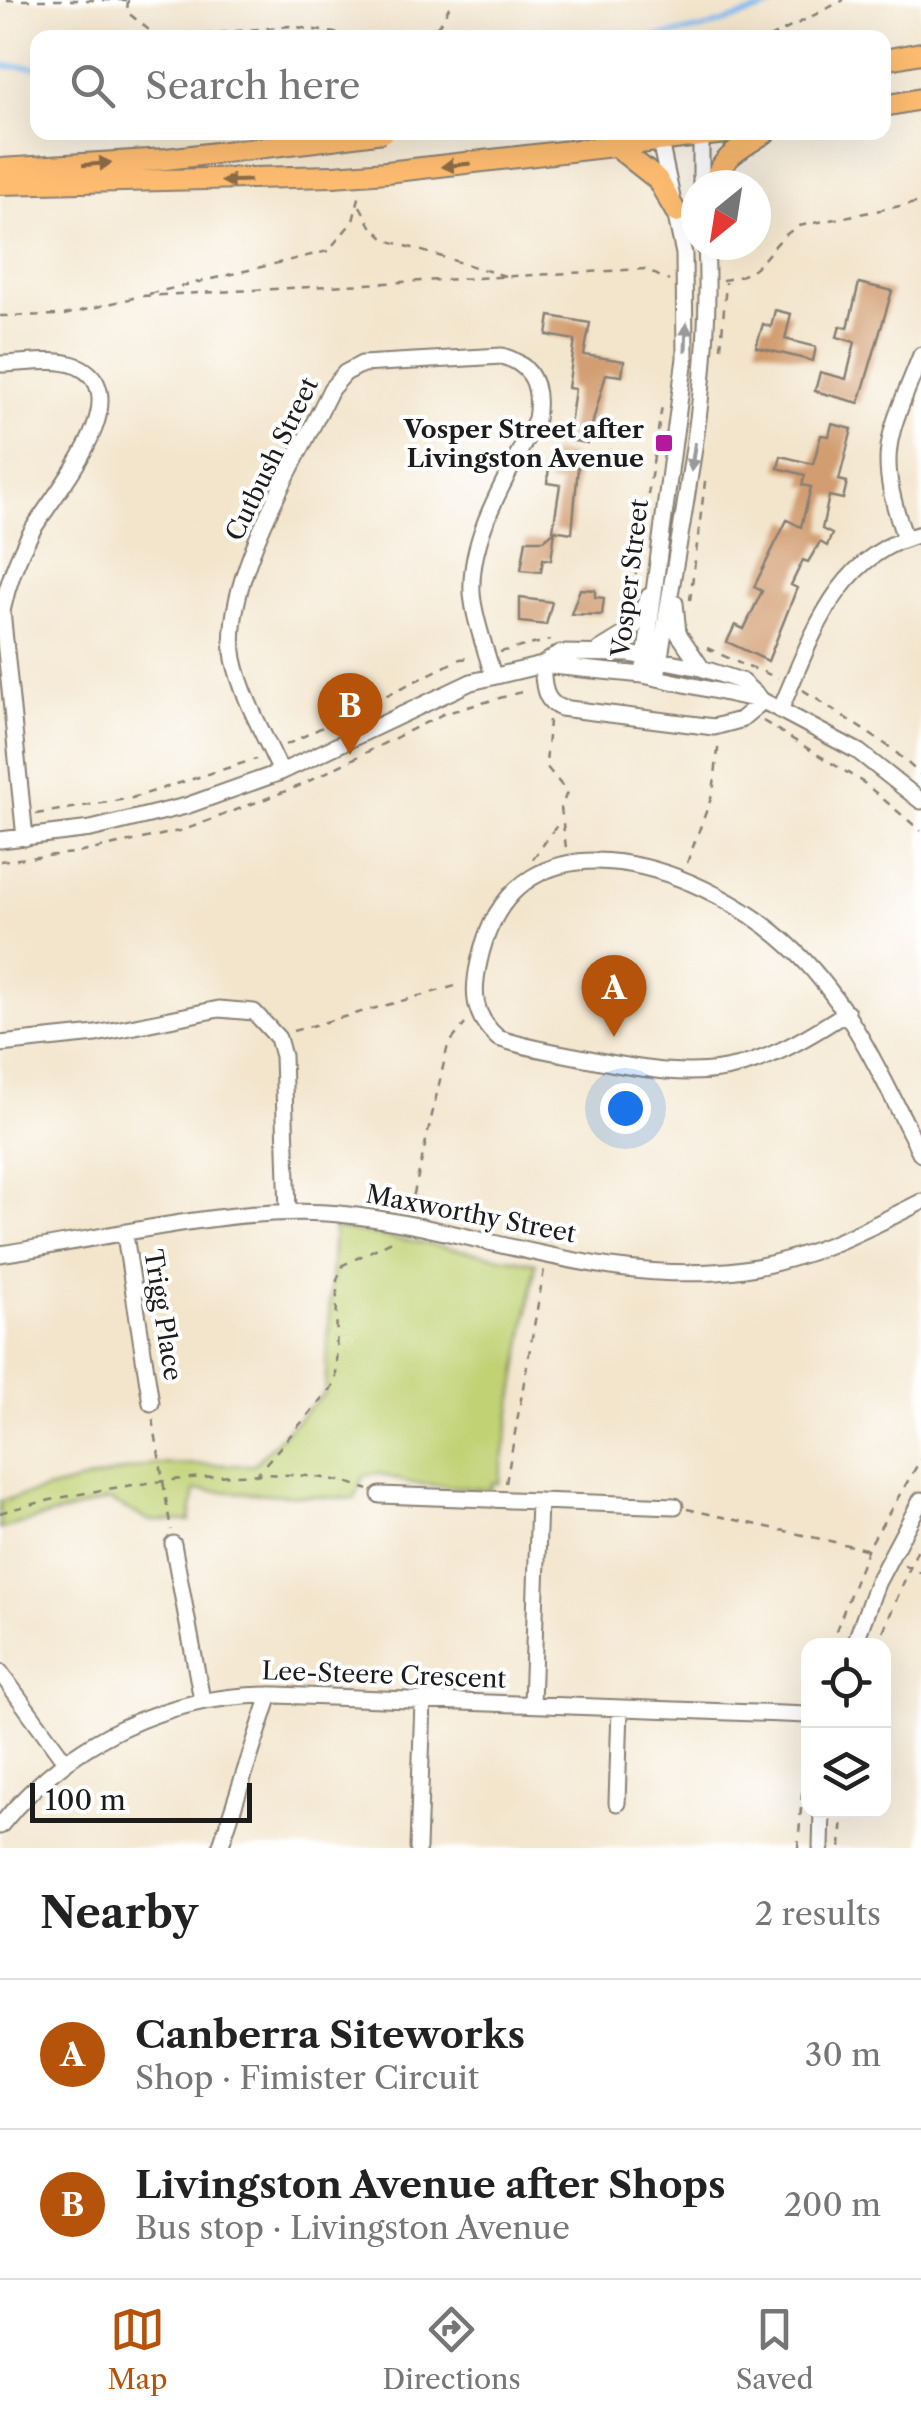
<!DOCTYPE html>
<meta charset="utf-8">
<style>
:root{--surface:#fff;--page:#f6f6f6;--text:#222;--muted:#767676;--line:#e0e0e0;--accent:#b45309}
body{margin:0;font-family:"Libre Caslon Text",serif;background:var(--page);color:var(--text)}
.controls{position:absolute;right:30px;bottom:30px;display:grid;overflow:hidden;border-radius:20px;box-shadow:0 10px 40px #0002}
.controls button{width:90px;height:90px;display:grid;place-items:center;padding:0;border:0;border-bottom:2px solid var(--line);background:var(--surface);color:var(--text);font:50px sans-serif}
.compass{position:absolute;left:681px;top:170px;width:90px;height:90px;border-radius:50%;background:var(--surface);box-shadow:0 10px 40px #0002;rotate:210deg}
.scale{position:absolute;left:30px;bottom:25px;width:222px;box-sizing:border-box;padding-left:10px;border:5px solid #1c1c1c;border-top:0;font-size:28px;line-height:35px;white-space:nowrap;color:#1c1c1c;-webkit-text-stroke:8px #fff;paint-order:stroke}
.you{position:absolute;left:625px;top:1108px;width:35px;height:35px;margin:-25px;border:8px solid #fff;border-radius:50%;background:#1a73e8;box-shadow:0 0 0 15px #1a73e833}
.badge{display:grid;place-items:center;width:65px;height:65px;border-radius:50%;background:var(--accent);color:#fff;font-size:32px;font-weight:700}
.pin{position:absolute;translate:-50% -82px;filter:drop-shadow(0 2px 5px #0008)}
.pin::after{content:'';position:absolute;top:52px;width:35px;height:30px;background:inherit;clip-path:polygon(0 0,100% 0,50% 100%)}
.list{margin:0;padding:0;list-style:none}
h2{display:flex;justify-content:space-between;align-items:center;height:130px;margin:0;padding:0 40px;font-size:42px}
h2 small{font-size:32px;font-weight:400;color:var(--muted)}
.list li{display:grid;grid-template-columns:65px 1fr auto;gap:30px;align-items:center;box-sizing:border-box;height:150px;padding:0 40px;border-top:2px solid var(--line)}
.list b{display:block;font-size:38px;white-space:nowrap}
.list p{margin:0;font-size:32px;white-space:nowrap;color:var(--muted)}
.list em{font-size:32px;font-style:normal;color:var(--muted)}
.icon{flex:none;width:55px;height:55px;fill:none;stroke:currentColor;stroke-width:2;stroke-linecap:round;stroke-linejoin:round}
.map{position:relative;flex:none;width:921px;height:1848px;overflow:hidden}
.search{position:absolute;background:var(--surface);box-shadow:0 10px 40px #0002;left:30px;right:30px;top:30px;height:110px;display:flex;align-items:center;gap:25px;box-sizing:border-box;padding:0 35px;border-radius:20px;color:var(--muted);font-size:38px}
.sheet{height:430px;background:var(--surface)}
nav{display:flex;justify-content:space-around;align-items:center;box-sizing:border-box;height:140px;border-top:2px solid var(--line);background:var(--surface);font-size:28px;color:var(--muted)}
nav a{display:grid;justify-items:center;gap:5px}
nav .on{color:var(--accent)}
.map>svg:first-child{display:block}
</style>
<div class="map">
<svg width="921" height="1848" viewBox="0 0 921 1848">
<rect width="100%" height="100%" fill="#fff"/>
<filter id="ink" filterUnits="userSpaceOnUse"><feTurbulence type="fractalNoise" baseFrequency=".01" numOctaves="2"/><feDisplacementMap in="SourceGraphic" scale="20" xChannelSelector="R" yChannelSelector="G"/><feConvolveMatrix kernelMatrix="1 2 1 2 8 2 1 2 1" color-interpolation-filters="sRGB"/></filter>
<filter id="wash" filterUnits="userSpaceOnUse"><feTurbulence type="fractalNoise" baseFrequency=".0048" numOctaves="4" result="noise"/><feDisplacementMap in="SourceGraphic" scale="40" xChannelSelector="R" yChannelSelector="G"/><feGaussianBlur stdDeviation="2.25" result="paint"/><feColorMatrix in="noise" values="0 0 0 0 0 0 0 0 0 0 0 0 0 0 0 0 0 1.4 0 .05"/><feComposite in="paint" operator="in"/></filter>
<g filter="url(#wash)">
<rect width="100%" height="100%" fill="#f3e5cc"/>
<path fill="#c1d275" stroke="#6e7748" stroke-width="2.5" d="M334,1228L536,1263L499,1483H492L491,1490L410,1483L377,1473L363,1476L355,1499L195,1490L190,1521H150L109,1500L0,1529V1501L153,1464L253,1465L325,1392Z"/>
<g fill="none" stroke-linecap="round" stroke-linejoin="round">
<path stroke="#7fbaf1" stroke-width="5" d="M653,38L703,29L791,0
M0,66L38,67"/>
</g>
<g id="blocks">
<path fill="#d29d71" d="M859,283L892,291L859,403L815,391L820,372L846,379L855,342L837,337L840,326L848,328Z
M775,310L791,314L785,339L816,347L813,361L756,347L763,324L771,327Z
M550,316L590,323L584,355L624,361L622,376L606,374L587,443L568,440L575,389L568,388L575,340L547,335Z
M832,424L852,429L839,480L847,482L843,499L829,496L822,529L832,534L827,546L820,542L808,562L803,560L791,585L797,588L768,661L727,642L735,625L744,629L762,591L754,587L787,520L801,527L811,487L802,485L805,475L778,468L781,456L813,464L821,435L829,436Z
M551,452L572,455L570,466L578,467L572,533L553,530L560,485L547,483Z
M555,531L551,560L543,559L541,572L521,570L526,540H544Z
M580,589L595,590V597L604,598L602,615L571,614Z
M520,598L552,602L546,625L520,622Z"/>
</g>
</g>
<g filter="url(#ink)">
<use href="#blocks" fill-opacity="0" stroke="#888074" stroke-width="2.5"/>
<g fill="none" stroke-linecap="round" stroke-linejoin="round">
<defs>
<path id="minor" d="M701,132V185
M0,364C23,364 56,357 77,366C142,395 51,497 32,531C17,557 8,582 2,611L25,838
M905,538C874,450 889,437 921,355
M675,603L678,633L701,667
M599,650L633,629L649,596
M542,665L560,653L629,654L701,668L741,681L763,701L859,752L921,801
M542,665C544,682 542,701 561,708L714,727L740,720L763,701
M643,675L685,358L684,254L658,132
M657,678C677,533 714,392 706,245
M781,708C812,638 836,554 921,534
M281,772C265,736 242,697 234,659C220,582 298,459 331,389L345,373L362,364L502,356C534,365 541,388 536,419C511,472 469,532 472,593C474,620 486,649 493,676
M0,840L91,829L186,806L281,772L471,682L542,665L643,675L763,701
M847,1012C749,1076 709,1083 595,1060C562,1053 529,1049 498,1038C473,1016 472,993 479,962C515,793 712,869 797,953C854,1009 885,1084 921,1154
M0,1044L96,1034L219,1009L254,1012L278,1038L283,1056L288,1212
M125,1235L151,1403
M0,1254C102,1239 239,1204 339,1214C475,1227 606,1289 744,1269C807,1260 864,1231 921,1202
M380,1495L539,1501L532,1704
M539,1501L675,1506
M173,1544L202,1700
M854,1646L877,1583L921,1500
M0,1672L64,1760
M617,1803L620,1708
M0,1826C69,1740 166,1694 277,1695L808,1715
M220,1848L270,1695
M418,1848L423,1700
M821,1848L822,1810"/>
<path id="major" d="M884,60L921,53
M884,106L921,99
M619,149L657,179L676,212
M0,169L166,159L332,139
M387,172L735,132
M0,184L333,176
M713,185C722,155 742,148 766,132"/>
</defs>
<use href="#minor" stroke="#888074" stroke-width="19"/>
<use href="#major" stroke="#888074" stroke-width="24"/>
<path stroke="#888074" stroke-width="2.5" stroke-dasharray="8 8" stroke-linecap="butt" d="M6,0H127
M128,0L127,12L154,34L173,37L290,26L367,38
M425,38L441,22L453,0
M439,38L441,24
M769,38L844,0
M360,206L371,226L386,240L505,276
M722,280C768,275 764,245 799,226L921,202
M149,294L328,251L353,221L360,194
M142,296L645,269L669,281
M0,316L64,315L141,296
M721,348L726,282
M633,590L662,406
M690,600L706,474
M707,648L741,664
M500,652L550,640
M748,666L778,678
M803,690L891,748L921,775
M549,720L546,766L567,792L561,808L566,848
M763,721L864,783L921,831
M286,745L460,659L473,658
M36,814L132,798L256,759
M533,859L560,821
M0,861L82,852L184,830L299,786L443,714L528,690
M687,863L713,793L719,741
M293,1031L459,985
M410,1211L448,1045L465,1024
M153,1419L171,1530
M255,1476L336,1383L337,1280L343,1265L396,1239
M506,1483L544,1270
M687,1509L874,1551
M0,1513C81,1488 291,1454 368,1490
M904,1565L921,1573
M830,1646L868,1548L921,1459
M877,1646L921,1541
M798,1848L807,1728
M841,1848L843,1810"/>
<use href="#minor" stroke="#fff" stroke-width="15"/>
<use href="#major" stroke="#fdbc70" stroke-width="20"/>
<defs>
<path id="major-bridge" d="M332,139L383,132
M333,176L387,172"/>
</defs>
<use href="#major-bridge" stroke="#888074" stroke-width="24" stroke-linecap="butt"/>
<use href="#major-bridge" stroke="#fdbc70" stroke-width="20"/>
</g>
<defs><path id="oneway-solid" d="M-6-.8H1V-3.2L6.5 0L1 3.2V.8H-6Z" transform="scale(2.5)"/></defs>
<g fill="#8c6c46">
<use href="#oneway-solid" transform="translate(97 164) rotate(-5)"/>
<use href="#oneway-solid" transform="translate(456 165) rotate(174)"/>
<use href="#oneway-solid" transform="translate(236 181) rotate(178)"/>
</g>
<g fill="#999">
<use href="#oneway-solid" transform="translate(686 337) rotate(-88)"/>
<use href="#oneway-solid" transform="translate(693 457) rotate(98)"/>
</g>
</g>
<rect fill="#b5179e" stroke="#fff" stroke-width="4" x="654" y="433" width="20" height="20" rx="5"/>
<g text-anchor="middle" dominant-baseline="central" stroke-width="8" stroke-linejoin="round" paint-order="stroke">
<g font-size="25" font-weight="bold" fill="#1c1c1c" stroke="#fff" text-anchor="end">
<text x="644" y="429">Vosper Street after<tspan x="644" dy="29">Livingston Avenue</tspan></text>
</g>
<g font-size="25" fill="#1c1c1c" stroke="#fff">
<text transform="translate(272 459) rotate(-64)">Cutbush Street</text>
<text transform="translate(630 578) rotate(-83)">Vosper Street</text>
<text transform="translate(471 1214) rotate(11)">Maxworthy Street</text>
<text transform="translate(163 1315) rotate(81)">Trigg Place</text>
<text transform="translate(384 1675) rotate(2)">Lee-Steere Crescent</text>
</g>
</g>
</svg>
<div class="controls">
<button><svg class="icon" aria-label="locate" viewBox="0 0 24 24"><circle cx="12" cy="12" r="6"/><path d="M12 2v4M12 18v4M2 12h4M18 12h4"/></svg></button>
<button><svg class="icon" aria-label="layers" viewBox="0 0 24 24"><path d="M12 4l9 5-9 5-9-5zM3 14l9 5 9-5"/></svg></button>
</div>
<svg class="compass" viewBox="-18 -18 36 36"><path d="M0-13l5 13h-10z" fill="#e53935"/><path d="M0 13l5-13h-10z" fill="#767676"/></svg>
<div class="scale">100 m</div>
<div class="you"></div>
<div class="pin badge" style="left:614px;top:1037px">A</div>
<div class="pin badge" style="left:350px;top:755px">B</div>
<div class="search"><svg class="icon" aria-label="search" viewBox="0 0 24 24"><circle cx="10" cy="10" r="6"/><path d="M15 15l6 6"/></svg>Search here</div>
</div>
<section class="sheet">
<h2>Nearby<small>2 results</small></h2>
<ul class="list">
<li><span class="badge">A</span><div><b>Canberra Siteworks</b><p>Shop · Fimister Circuit</p></div><em>30 m</em></li>
<li><span class="badge">B</span><div><b>Livingston Avenue after Shops</b><p>Bus stop · Livingston Avenue</p></div><em>200 m</em></li>
</ul>
</section>
<nav>
<a class="on"><svg class="icon" aria-label="map" viewBox="0 0 24 24"><path d="M3 6l6-2 6 2 6-2v14l-6 2-6-2-6 2zM9 4v14M15 6v14"/></svg>Map</a>
<a><svg class="icon" aria-label="directions" viewBox="0 0 24 24"><path d="M12 3l9 9-9 9-9-9zM9 14v-3h6M13 9l2 2-2 2"/></svg>Directions</a>
<a><svg class="icon" aria-label="saved" viewBox="0 0 24 24"><path d="M7 4h10v16l-5-4-5 4z"/></svg>Saved</a>
</nav>
